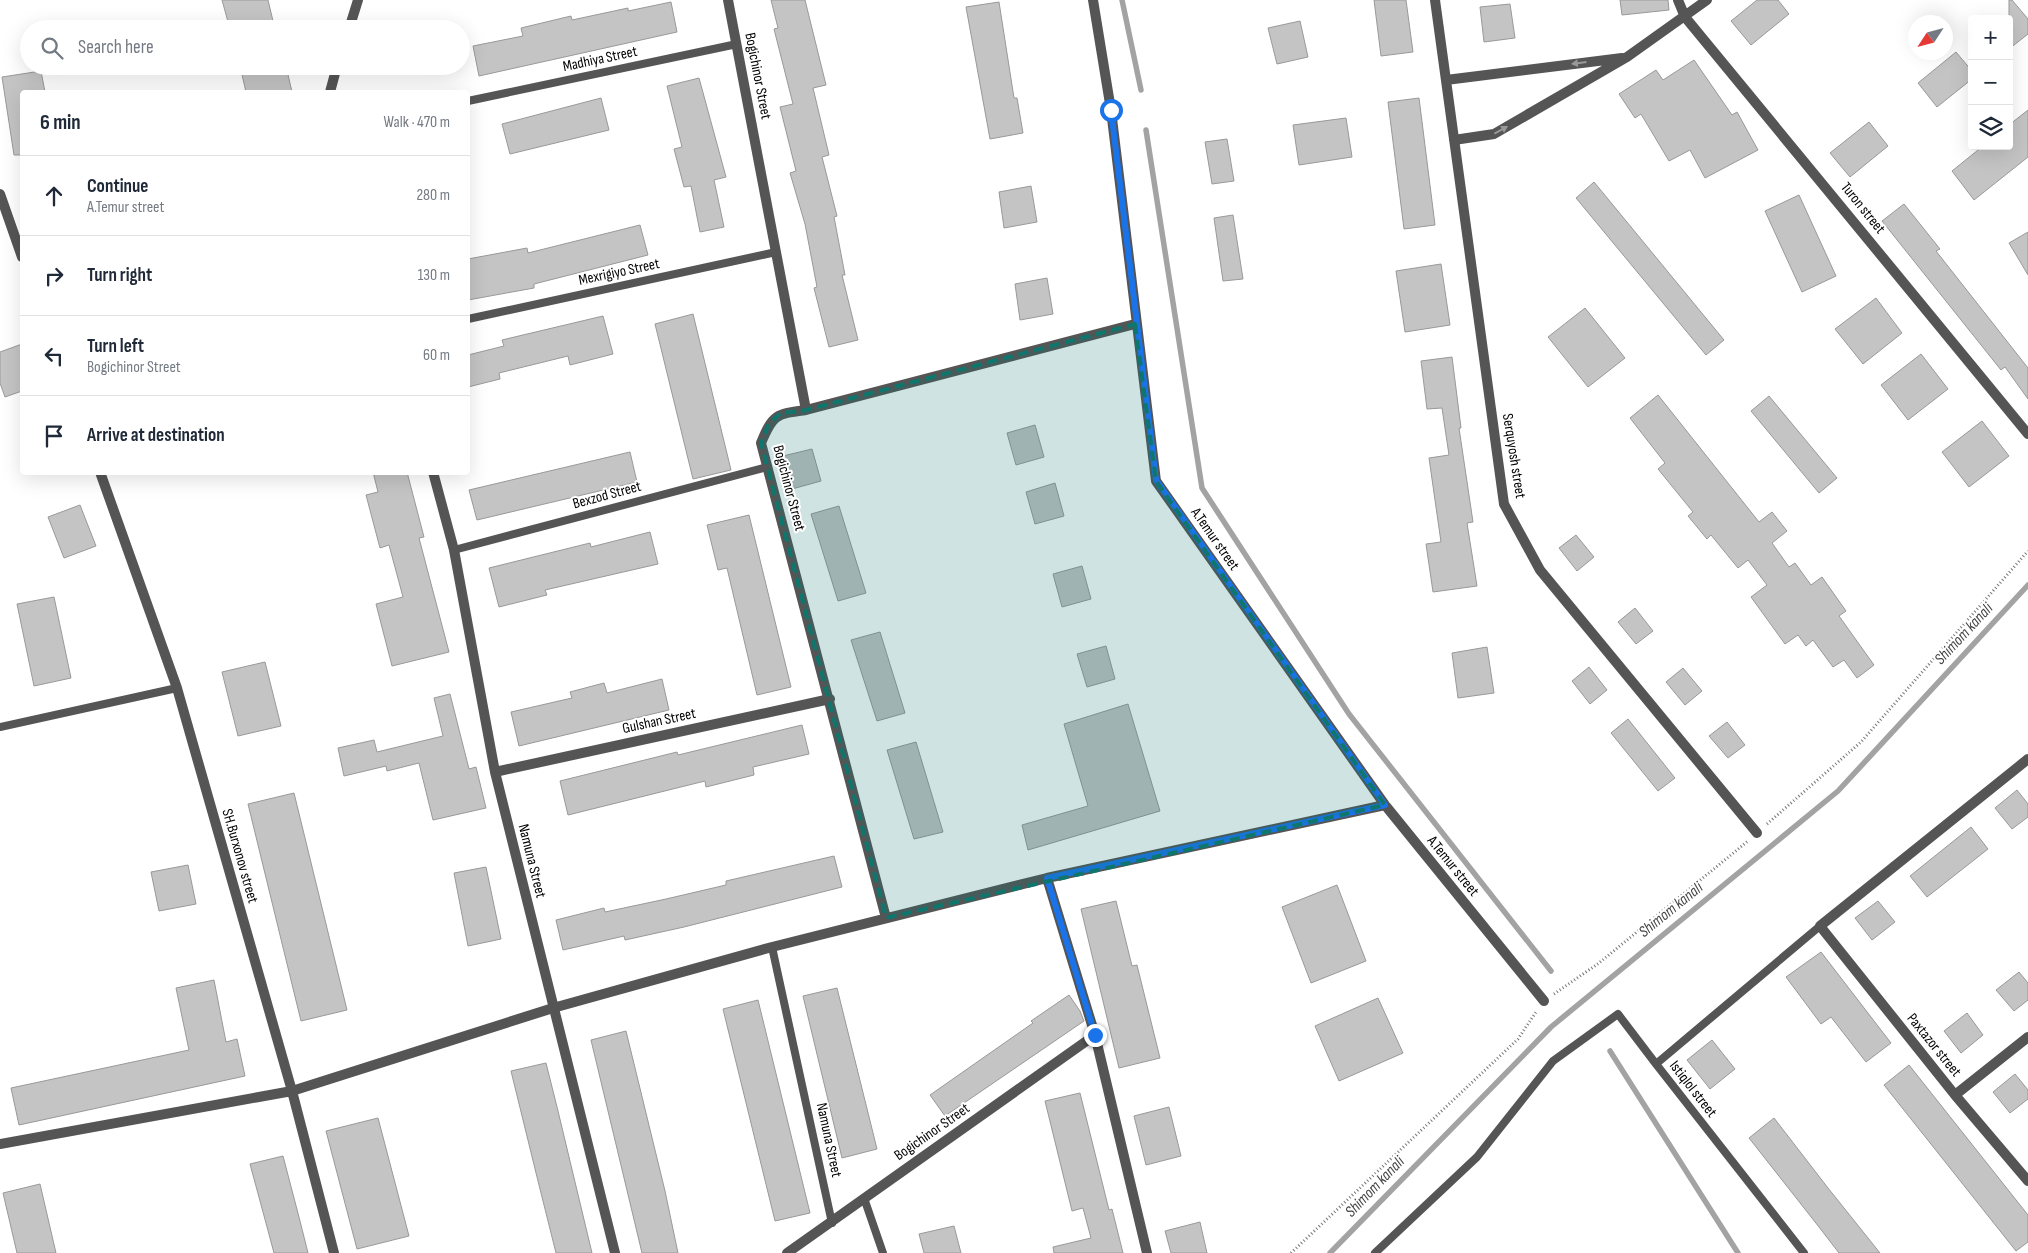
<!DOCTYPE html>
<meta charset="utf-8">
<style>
:root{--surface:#fff;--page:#f2f2f3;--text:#1f2937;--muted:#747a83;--line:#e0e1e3}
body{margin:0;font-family:"Sofia Sans Condensed",sans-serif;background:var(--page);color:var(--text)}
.controls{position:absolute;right:15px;top:15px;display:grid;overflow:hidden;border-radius:5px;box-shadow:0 5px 20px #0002}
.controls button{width:45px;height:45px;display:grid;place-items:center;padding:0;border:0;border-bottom:1px solid var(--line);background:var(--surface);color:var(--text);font:25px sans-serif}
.compass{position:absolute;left:1908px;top:15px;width:45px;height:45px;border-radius:50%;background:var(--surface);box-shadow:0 5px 20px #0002;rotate:234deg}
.stop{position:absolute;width:15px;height:15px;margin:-11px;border:4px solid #1a73e8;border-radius:50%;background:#fff}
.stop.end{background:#1a73e8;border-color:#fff;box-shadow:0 1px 5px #0008}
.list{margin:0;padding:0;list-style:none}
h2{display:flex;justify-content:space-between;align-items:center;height:65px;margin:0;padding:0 20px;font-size:21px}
h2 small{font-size:16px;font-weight:400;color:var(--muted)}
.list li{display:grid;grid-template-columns:32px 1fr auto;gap:15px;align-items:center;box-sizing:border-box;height:80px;padding:0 20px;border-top:1px solid var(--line)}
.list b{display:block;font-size:19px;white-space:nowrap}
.list p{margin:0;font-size:16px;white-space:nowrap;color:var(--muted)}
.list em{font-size:16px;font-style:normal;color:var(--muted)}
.icon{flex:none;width:28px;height:28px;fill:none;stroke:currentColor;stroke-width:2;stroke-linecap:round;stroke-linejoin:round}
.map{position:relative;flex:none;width:2028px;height:1253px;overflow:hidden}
.search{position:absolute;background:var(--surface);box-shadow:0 5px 20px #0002;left:20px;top:20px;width:450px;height:55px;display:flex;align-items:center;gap:12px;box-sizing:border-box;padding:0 18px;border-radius:28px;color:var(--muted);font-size:19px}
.panel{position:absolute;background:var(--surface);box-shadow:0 5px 20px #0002;left:20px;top:90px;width:450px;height:385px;border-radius:5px}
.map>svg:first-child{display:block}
</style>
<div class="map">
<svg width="2028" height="1253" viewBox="0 0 2028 1253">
<rect width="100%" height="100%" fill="#fff"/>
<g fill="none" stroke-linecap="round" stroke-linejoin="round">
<path stroke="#a3a3a3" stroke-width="5.5" d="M1122,0L1141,90
M1146,130L1202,488L1349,714L1551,971
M1610,1051L1738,1253
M1330,1253L1551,1027L1838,791L2028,585"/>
</g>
<path fill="#c4c4c4" stroke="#999" d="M222,0H268L273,21L240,29H230Z
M771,0H805L826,85L813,88L829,155L822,157L837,216L834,217L845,275H842L858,340L829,347L814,288L817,287L805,224L790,173L796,171L780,107L793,104L774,29L778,28Z
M1374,0H1406L1413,52L1381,56Z
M1620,0H1668L1669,10L1622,15Z
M1757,0H1778L1789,14L1751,45L1731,21Z
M2009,0H2012L2028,19V34L2009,49Z
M671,2L677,32L479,76L473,46L523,36L521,28L571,16L572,20L628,8V11Z
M999,2L1014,98H1017L1023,133L990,139L966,7Z
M1510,4L1515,38L1484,42L1480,7Z
M1300,21L1308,57L1277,64L1268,28Z
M1956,52L1972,71V79L1937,107L1918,83Z
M1694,60L1732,115L1737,112L1758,150L1705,178L1690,150L1669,161L1641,114L1635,118L1619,94L1656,70L1663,80Z
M240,66H286L292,92H246Z
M41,71L45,92H22V155H14L2,77Z
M699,78L726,177L714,180L724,227L700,232L691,186L684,187L674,149L682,147L667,86Z
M601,98L609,130L510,154L502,124Z
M1419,98L1435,225L1404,229L1388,102Z
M2028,110V157L1974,200L1952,171L1983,146H2009V125Z
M1346,118L1352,157L1299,165L1293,125Z
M1869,122L1888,146L1850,177L1830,153Z
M1227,139L1234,181L1212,184L1205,142Z
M1594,182L1724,340L1706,355L1576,198Z
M1031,186L1037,222L1004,228L999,192Z
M1799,195L1836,276L1802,292L1765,211Z
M1904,204L1940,249L1936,251L2028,368V399L2005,367L2001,370L1882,221Z
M1233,215L1243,279L1223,281L1214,218Z
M640,225L648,255L534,284V288L468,300V259L527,248L528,253Z
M2028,232V275L2009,243Z
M1441,264L1450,325L1405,332L1396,271Z
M1047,278L1053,314L1020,320L1015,284Z
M1876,298L1902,333L1863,364L1835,329Z
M1585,308L1625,358L1588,387L1548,337Z
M693,314L731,470L693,479L655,324Z
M603,316L613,354L570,365L568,356L499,373L500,379L468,387V355L504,346L502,340Z
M22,344V391L5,397L0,383V352Z
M1921,354L1948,389L1908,420L1881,385Z
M1452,357L1461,428H1459L1473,522L1467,523L1477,586L1433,592L1426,544L1441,542L1429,458L1449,455L1442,408L1427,409L1421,361Z
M1658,395L1759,522L1772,512L1787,531L1772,543L1789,567L1795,563L1811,585L1822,577L1846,611L1839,616L1874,665L1857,678L1844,660L1833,667L1813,640L1806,646L1798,635L1785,644L1751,597L1767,585L1748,560L1738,568L1711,535L1707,539L1688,516L1693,512L1658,469L1665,463L1630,418Z
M1769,396L1837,478L1819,493L1751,411Z
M1982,421L2009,456L1969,487L1942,452Z
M1035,425L1044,457L1016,465L1007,433Z
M812,449L821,481L792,489L783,456Z
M630,452L637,482L477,520L469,490Z
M373,472H407L424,537L419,538L449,652L392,666L376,604L403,597L389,545L380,548L366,495L378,492Z
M1055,483L1064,516L1035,524L1026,492Z
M80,505L96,546L64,558L48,517Z
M839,506L866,593L838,601L811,514Z
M749,515L791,687L757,695L727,568L718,570L707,525Z
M650,532L658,564L545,590L547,595L499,607L489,568L590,543L591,547Z
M1576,535L1594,557L1577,571L1559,548Z
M1082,566L1091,599L1062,607L1053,574Z
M54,597L71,678L34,686L17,604Z
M1635,608L1653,631L1636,644L1618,622Z
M880,632L905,713L877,721L851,640Z
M1106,646L1115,679L1087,687L1077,654Z
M1487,647L1494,693L1458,698L1452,653Z
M265,662L281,726L238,736L222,672Z
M1589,667L1607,690L1590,704L1572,681Z
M1683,668L1702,691L1685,705L1666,682Z
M662,679L669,710L519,746L511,712L572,698L570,692L604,683L607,693Z
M450,694L469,769L476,767L486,808L433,820L419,763L387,771L386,766L344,776L338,748L374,740L377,752L443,736L434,698Z
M1128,704L1160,811L1028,850L1022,825L1088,806L1064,724Z
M1628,719L1675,778L1658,791L1611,733Z
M1727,722L1745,745L1728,758L1709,736Z
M802,725L809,754L753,767L754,775L706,787L705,781L568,815L560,781L677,752L678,755Z
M916,742L943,832L914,839L887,750Z
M2017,790L2028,804V817L2012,829L1995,808Z
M294,793L347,1010L301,1021L248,804Z
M1971,827L1988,849L1927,897L1910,876Z
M834,856L842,887L684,927L625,940L624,936L563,950L556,920L604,908L605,912L666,899L726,885V881Z
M188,865L196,904L159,911L151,872Z
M486,867L501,939L468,946L454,873Z
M1337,885L1366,961L1311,983L1282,907Z
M1116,901L1132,966L1137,965L1160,1058L1119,1068L1081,909Z
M1878,901L1895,922L1872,940L1855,918Z
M1821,952L1891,1043L1866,1062L1831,1017L1821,1024L1786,977Z
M2019,972L2028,983V1000L2014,1011L1996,990Z
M214,980L226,1042L237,1039L245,1076L19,1125L11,1088L189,1050L176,988Z
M837,988L877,1149L842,1158L803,996Z
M1069,995L1080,1011L1084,1021L945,1116L930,1095L1033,1023L1031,1021Z
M1378,998L1403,1053L1339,1081L1315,1026Z
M758,1000L810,1213L775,1221L723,1009Z
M1967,1013L1983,1035L1961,1053L1944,1031Z
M626,1031L665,1191L678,1253H642L591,1040Z
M1712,1040L1735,1069L1710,1089L1687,1060Z
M546,1063L558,1111L592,1253H556L538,1181L511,1071Z
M1909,1065L2028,1215V1242L2016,1251L1884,1085Z
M2015,1074L2028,1090V1099L2010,1113L1993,1092Z
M1080,1093L1109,1210L1112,1209L1123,1253H1054L1053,1247L1091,1238L1083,1208L1072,1211L1045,1101Z
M1169,1107L1181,1156L1146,1165L1134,1116Z
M378,1118L409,1236L357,1249L326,1131Z
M1774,1118L1828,1188L1880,1253H1839L1819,1227L1749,1138Z
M283,1156L300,1221L308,1253H274L263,1212L250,1164Z
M40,1184L56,1253H17L3,1193Z
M1200,1222L1207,1253H1171L1165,1231Z
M954,1226L961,1253H924L919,1234Z"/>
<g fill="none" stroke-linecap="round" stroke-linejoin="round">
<path stroke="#777" stroke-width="3" stroke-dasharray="1 2.5" stroke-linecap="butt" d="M1767,824L1861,742L2028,551
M1554,994L1599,963L1748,841
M1291,1253L1518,1039L1536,1012"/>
<path stroke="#555" stroke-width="8" d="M468,101L737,44
M468,319L776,252
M454,550L767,467
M0,727L177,688
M772,947L832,1223
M864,1198L883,1253
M1375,1253L1477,1157L1553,1061L1618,1014L1656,1064
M1804,1253L1656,1064L1820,926"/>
<path stroke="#555" stroke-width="10" d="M728,0L806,410C776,414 773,414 761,443L886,918
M1093,0L1111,110L1156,481L1385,805L1544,1001
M1435,0L1504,504L1540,570L1757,833
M1678,0L1685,17L2028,434
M349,29L358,0
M1446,80L1622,58
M330,92L337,66
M1454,140L1494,134L1627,57L1707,0
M0,194L22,257
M806,410L1135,324
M100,472L177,688L292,1091L334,1253
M433,472L454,550L495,772L615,1253
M2028,759L1820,926L1955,1095L2028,1181
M495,772L830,699
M1047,878L1095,1035L1147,1253
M1955,1095L2028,1037
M0,1144L292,1091L553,1008L772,947L1047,878L1385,805
M787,1253L1095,1035"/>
</g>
<defs><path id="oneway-solid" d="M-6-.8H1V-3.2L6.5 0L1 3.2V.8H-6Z" transform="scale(1.25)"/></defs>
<g fill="#999">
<use href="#oneway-solid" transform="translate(1579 63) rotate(173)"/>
<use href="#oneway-solid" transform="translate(1501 130) rotate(-29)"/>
</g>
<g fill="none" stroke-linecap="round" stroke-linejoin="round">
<path stroke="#1a73e8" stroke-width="6" d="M1095,1035L1047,878L1385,805L1156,480L1111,110"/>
</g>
<path fill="#0f766e" fill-opacity="0.2" stroke="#0f766e" stroke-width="4" stroke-dasharray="10 6" stroke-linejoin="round" d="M1135,324L1156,481L1385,805L886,918L761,443L769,423L781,413L806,410Z"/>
<g text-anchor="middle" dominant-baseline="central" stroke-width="4" stroke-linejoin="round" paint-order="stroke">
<g font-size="15" fill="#000" stroke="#fff">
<text transform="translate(600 59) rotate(-12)">Madhiya Street</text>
<text transform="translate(758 76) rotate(79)">Bogichinor Street</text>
<text transform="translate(1863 208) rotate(51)">Turon street</text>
<text transform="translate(619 272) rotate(-12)">Mexrigiyo Street</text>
<text transform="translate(1514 456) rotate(81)">Serquyosh street</text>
<text transform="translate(789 488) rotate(75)">Bogichinor Street</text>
<text transform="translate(607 495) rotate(-15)">Bexzod Street</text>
<text transform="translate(1215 539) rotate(55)">A.Temur street</text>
<text transform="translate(659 721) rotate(-12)">Gulshan Street</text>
<text transform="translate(240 856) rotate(74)">SH.Burxonov street</text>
<text transform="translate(532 861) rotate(76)">Namuna Street</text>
<text transform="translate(1453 866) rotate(51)">A.Temur street</text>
<text transform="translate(1934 1045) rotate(51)">Paxtazor street</text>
<text transform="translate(1693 1089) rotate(52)">Istiqlol street</text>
<text transform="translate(932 1132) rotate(-35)">Bogichinor Street</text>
<text transform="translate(829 1140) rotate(78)">Namuna Street</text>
</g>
<g font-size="16" font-style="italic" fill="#444" stroke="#fff">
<text transform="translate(1964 634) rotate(-47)">Shimom kanali</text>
<text transform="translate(1671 910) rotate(-39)">Shimom kanali</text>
<text transform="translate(1375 1187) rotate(-46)">Shimom kanali</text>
</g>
</g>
</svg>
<div class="controls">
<button>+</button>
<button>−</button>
<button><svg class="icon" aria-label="layers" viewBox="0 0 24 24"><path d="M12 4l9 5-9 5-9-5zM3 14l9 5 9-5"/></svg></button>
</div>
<svg class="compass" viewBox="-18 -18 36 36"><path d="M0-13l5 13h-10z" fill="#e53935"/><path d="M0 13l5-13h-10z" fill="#747a83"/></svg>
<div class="stop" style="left:1111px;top:110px"></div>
<div class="stop end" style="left:1095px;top:1035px"></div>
<div class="search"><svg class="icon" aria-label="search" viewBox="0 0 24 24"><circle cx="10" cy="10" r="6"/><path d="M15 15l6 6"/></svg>Search here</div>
<section class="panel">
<h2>6 min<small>Walk · 470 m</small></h2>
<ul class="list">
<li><svg class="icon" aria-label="ahead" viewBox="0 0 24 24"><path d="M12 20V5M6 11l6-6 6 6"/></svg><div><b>Continue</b><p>A.Temur street</p></div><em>280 m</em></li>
<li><svg class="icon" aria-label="right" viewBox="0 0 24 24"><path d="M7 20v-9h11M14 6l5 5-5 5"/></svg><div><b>Turn right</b></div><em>130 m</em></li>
<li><svg class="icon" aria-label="left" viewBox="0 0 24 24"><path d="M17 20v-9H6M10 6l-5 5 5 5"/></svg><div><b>Turn left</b><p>Bogichinor Street</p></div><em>60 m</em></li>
<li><svg class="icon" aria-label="arrive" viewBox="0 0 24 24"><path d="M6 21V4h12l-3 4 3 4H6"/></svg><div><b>Arrive at destination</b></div></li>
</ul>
</section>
</div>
